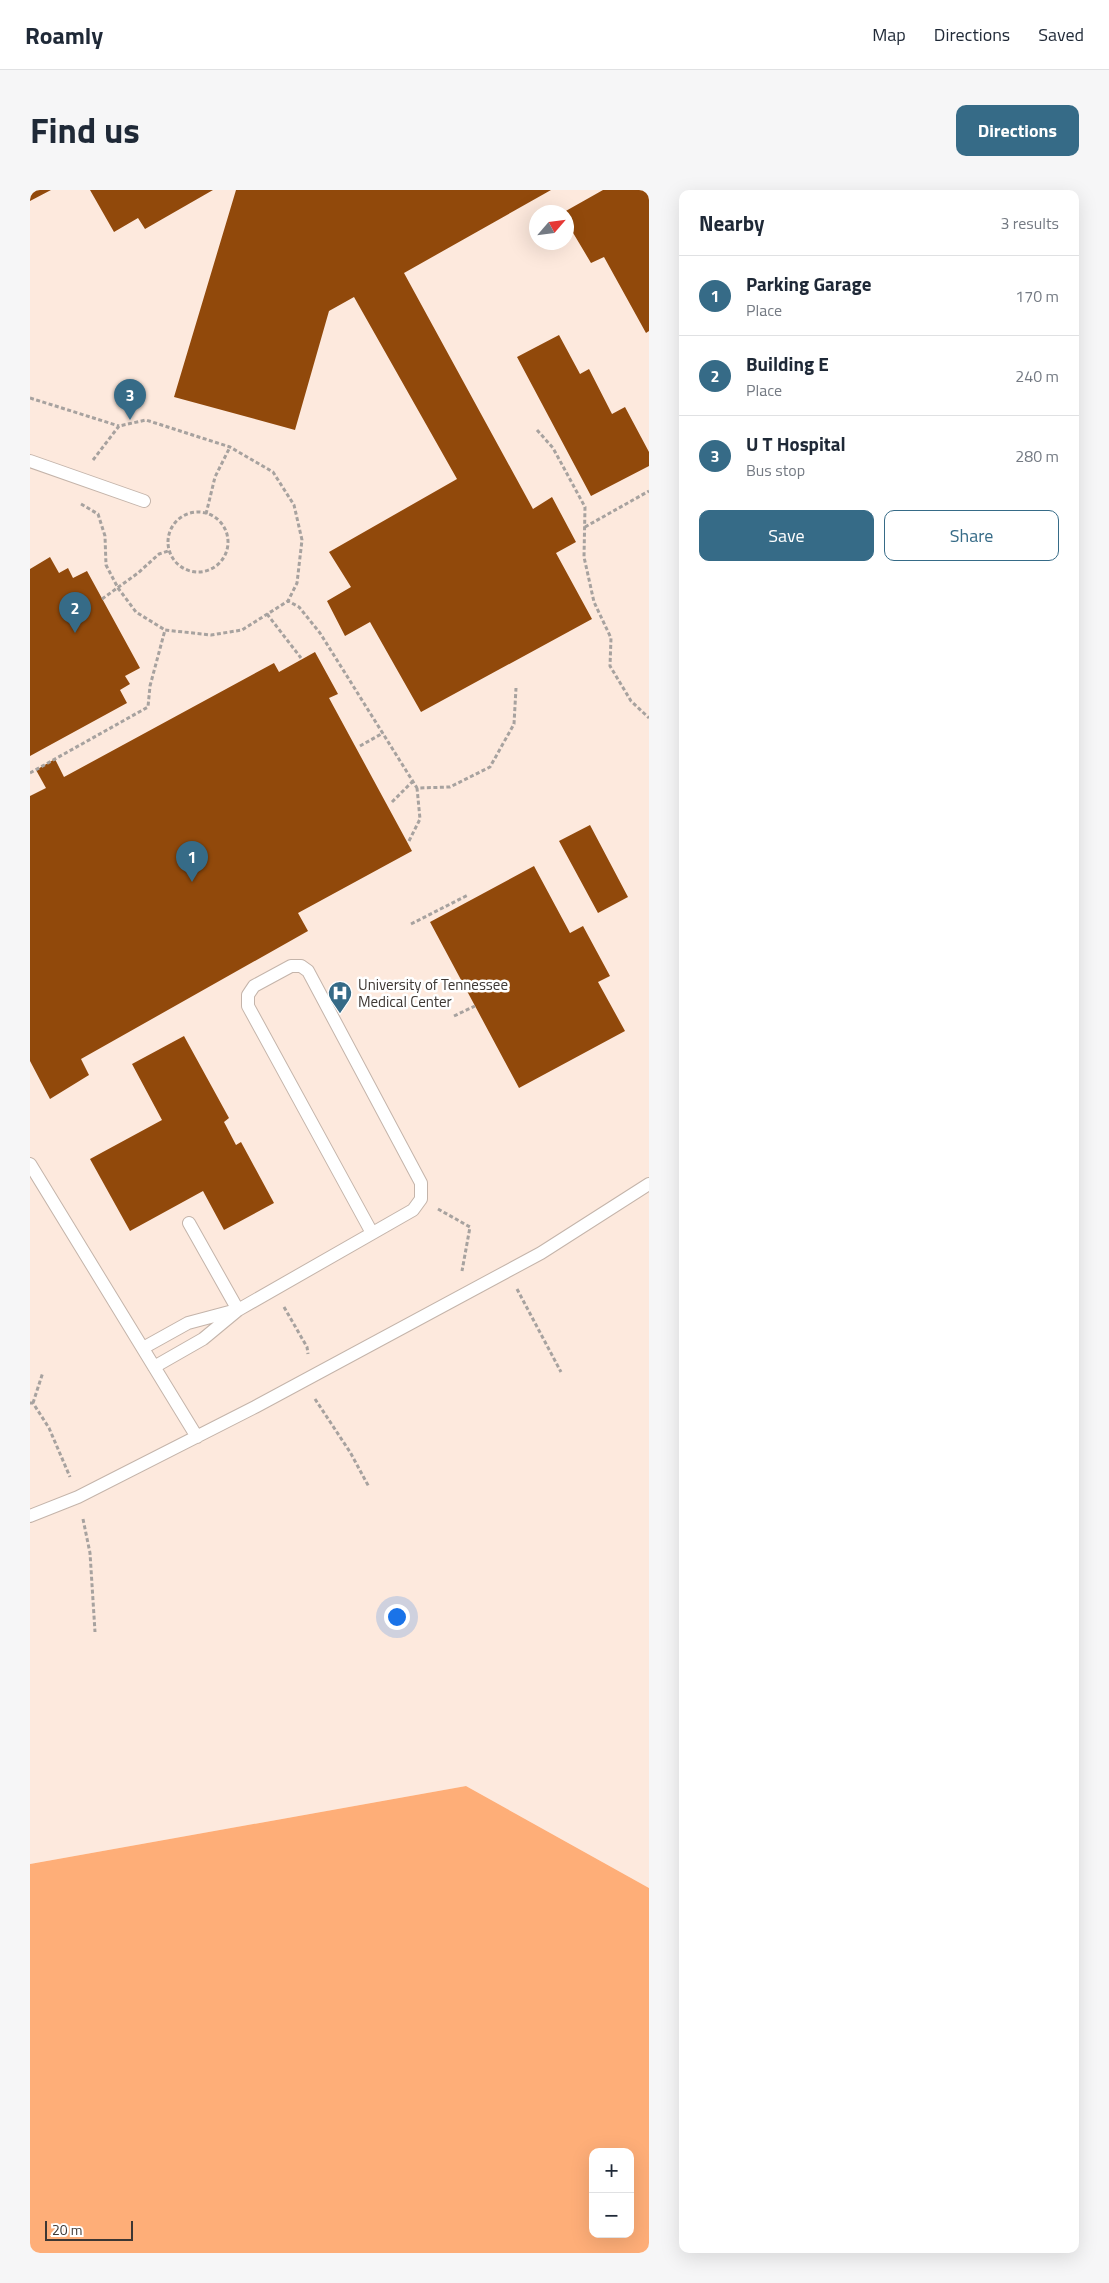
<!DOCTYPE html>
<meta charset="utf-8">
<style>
body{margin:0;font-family:"Titillium Web",sans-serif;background:#f6f6f7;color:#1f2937}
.controls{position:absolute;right:15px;bottom:15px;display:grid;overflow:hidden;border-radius:10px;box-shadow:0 5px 20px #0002}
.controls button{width:45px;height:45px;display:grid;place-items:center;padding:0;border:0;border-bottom:1px solid #e0e1e3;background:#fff;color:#1f2937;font:25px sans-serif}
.compass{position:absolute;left:499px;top:15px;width:45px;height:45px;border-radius:50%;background:#fff;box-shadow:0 5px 20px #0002;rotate:62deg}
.scale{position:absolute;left:15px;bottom:12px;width:88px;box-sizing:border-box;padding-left:5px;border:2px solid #3d3733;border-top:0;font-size:14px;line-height:18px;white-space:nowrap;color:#3d3733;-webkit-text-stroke:4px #fff;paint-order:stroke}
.you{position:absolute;left:366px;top:1426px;width:18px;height:18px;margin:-12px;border:4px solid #fff;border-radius:50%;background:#1a73e8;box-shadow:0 0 0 8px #1a73e833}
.badge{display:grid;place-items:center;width:32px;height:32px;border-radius:50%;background:#366b87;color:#fff;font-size:16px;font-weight:700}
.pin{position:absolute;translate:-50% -41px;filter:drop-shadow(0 1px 2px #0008)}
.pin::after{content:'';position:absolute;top:26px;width:18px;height:15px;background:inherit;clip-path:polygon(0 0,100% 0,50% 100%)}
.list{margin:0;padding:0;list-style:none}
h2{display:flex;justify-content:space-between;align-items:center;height:65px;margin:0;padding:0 20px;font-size:21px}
h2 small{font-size:16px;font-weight:400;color:#747a83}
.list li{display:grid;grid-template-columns:32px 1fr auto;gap:15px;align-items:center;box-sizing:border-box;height:80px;padding:0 20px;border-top:1px solid #e0e1e3}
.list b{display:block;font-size:19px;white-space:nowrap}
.list p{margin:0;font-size:16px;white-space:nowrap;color:#747a83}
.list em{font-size:16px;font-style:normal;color:#747a83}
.actions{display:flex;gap:10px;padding:15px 20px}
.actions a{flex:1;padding:11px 0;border:1px solid #366b87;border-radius:10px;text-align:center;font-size:18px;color:#366b87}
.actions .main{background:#366b87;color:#fff}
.map{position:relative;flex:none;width:619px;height:2063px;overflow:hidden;border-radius:10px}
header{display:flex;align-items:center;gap:30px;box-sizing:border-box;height:70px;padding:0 25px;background:#fff;border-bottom:1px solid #e0e1e3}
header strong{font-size:24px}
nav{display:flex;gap:28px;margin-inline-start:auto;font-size:18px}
.intro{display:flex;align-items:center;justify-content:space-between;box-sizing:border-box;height:120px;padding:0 30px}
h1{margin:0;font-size:35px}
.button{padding:12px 22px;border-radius:10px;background:#366b87;color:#fff;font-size:18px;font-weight:700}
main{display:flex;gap:30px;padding:0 30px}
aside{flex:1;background:#fff;border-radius:10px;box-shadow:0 5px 20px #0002}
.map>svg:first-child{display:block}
.built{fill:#fde9dd;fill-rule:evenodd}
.forest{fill:#feae78;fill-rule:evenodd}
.building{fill:#91490b}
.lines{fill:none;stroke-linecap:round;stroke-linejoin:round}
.lane-casing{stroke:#c4b4aa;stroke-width:14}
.path{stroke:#a7a29f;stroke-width:3;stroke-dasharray:4 2.5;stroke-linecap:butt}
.lane{stroke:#fff;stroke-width:12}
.labels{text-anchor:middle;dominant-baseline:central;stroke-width:5;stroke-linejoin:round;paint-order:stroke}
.poi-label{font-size:15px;fill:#3d3733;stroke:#fff;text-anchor:start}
</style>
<header>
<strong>Roamly</strong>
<nav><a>Map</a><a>Directions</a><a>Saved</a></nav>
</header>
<div class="intro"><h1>Find us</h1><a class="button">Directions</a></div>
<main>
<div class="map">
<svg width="619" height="2063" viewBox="0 0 619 2063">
<rect width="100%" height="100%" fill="#fdf9f7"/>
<!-- built -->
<path class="built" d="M 0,0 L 619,0 L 619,1698 L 436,1596 L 0,1674 ZM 507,22 L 536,22 L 536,52 L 507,52 Z"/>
<!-- forest -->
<path class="forest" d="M 436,1596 L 619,1698 L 619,2063 L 0,2063 L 0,1674 ZM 563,1962 L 600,1962 L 600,2044 L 563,2044 Z"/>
<!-- building -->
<path class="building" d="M 0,0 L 21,0 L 0,11 Z
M 60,0 L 183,0 L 115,39 L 108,28 L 84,42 Z
M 206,0 L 521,0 L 374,83 L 503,319 L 522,307 L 546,352 L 526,363 L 562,429 L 391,522 L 340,432 L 315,446 L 297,411 L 321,397 L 299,362 L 427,289 L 324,107 L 299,121 L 265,240 L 144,207 Z
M 573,0 L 619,0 L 619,141 L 616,143 L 574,67 L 561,73 L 536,31 L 536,22 L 534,22 Z
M 529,145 L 550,184 L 559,179 L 582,224 L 595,217 L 619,262 L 619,276 L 561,306 L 487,167 Z
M 20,367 L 29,383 L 38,378 L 43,388 L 57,381 L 110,478 L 95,486 L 100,494 L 90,500 L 97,513 L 0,566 L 0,379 Z
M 285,462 L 308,504 L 299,508 L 382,661 L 268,723 L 278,741 L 51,869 L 59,885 L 20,909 L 0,871 L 0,606 L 16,598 L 6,580 L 25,569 L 34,587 L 244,473 L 249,482 Z
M 560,635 L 598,707 L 568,723 L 529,651 Z
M 504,676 L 540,743 L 553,736 L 580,786 L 568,792 L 595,841 L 489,898 L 400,732 Z
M 154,846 L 199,928 L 194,932 L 206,955 L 211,952 L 244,1013 L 194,1040 L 173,1001 L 100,1041 L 60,969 L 132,930 L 102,874 Z"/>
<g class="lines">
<!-- lane casing -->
<g class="lane-casing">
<path id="lane" d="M 0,271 L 114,311
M 0,974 L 167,1247
M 159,1033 L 208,1120
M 113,1158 L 158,1133 L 203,1121
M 124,1177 L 173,1149 L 208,1120 L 383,1020 L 391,1009 L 391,993 L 278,781 L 271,776 L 261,776 L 224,796 L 218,805 L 218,816 L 342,1043
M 0,1326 L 48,1307 L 225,1217 L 511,1063 L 619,994"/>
</g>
<!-- path -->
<path class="path" d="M 0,208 L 89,236
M 507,240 L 523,258 L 555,317 L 554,367 L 564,412 L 581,448 L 580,476 L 601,511 L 619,528
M 63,270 L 89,236 L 116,230 L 200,257 L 243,282 L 264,315 L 272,350 L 267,393 L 258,411
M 51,314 L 68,324 L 75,346 L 76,375 L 88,398 L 106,422 L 135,440
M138 352a30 30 0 1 1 60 0a30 30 0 1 1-60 0Z
M 176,324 L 185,287 L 200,257
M 555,337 L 619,301
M 72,409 L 108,383 L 129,364 L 138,361
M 237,424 L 271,468
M 330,556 L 353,543
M 0,583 L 118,517 L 120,496 L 135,440 L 181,445 L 212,440 L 258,411 L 269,417 L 290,443 L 387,598 L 420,597 L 460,577 L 484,534 L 486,498
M 362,612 L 383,591
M 379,651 L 390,629 L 387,598
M 381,734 L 438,705
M 424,826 L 445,816
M 408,1019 L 440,1037 L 432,1081
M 487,1099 L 531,1182
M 254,1117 L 277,1157 L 278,1164
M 285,1209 L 320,1262 L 339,1297
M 0,1213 L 3,1213 L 19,1238 L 40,1287
M 3,1213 L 13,1182
M 53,1329 L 60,1363 L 65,1442"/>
<!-- lane -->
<use href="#lane" class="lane"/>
</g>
<!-- icons -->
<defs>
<g id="hospital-pin" transform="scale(1.25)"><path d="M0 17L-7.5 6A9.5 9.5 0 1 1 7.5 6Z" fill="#366b87" stroke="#fff"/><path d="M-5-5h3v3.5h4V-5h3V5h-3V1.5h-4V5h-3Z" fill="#fff"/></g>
</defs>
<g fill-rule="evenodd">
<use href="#hospital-pin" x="310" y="803"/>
</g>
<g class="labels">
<!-- poi labels -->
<g class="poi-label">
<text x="328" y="794">University of Tennessee<tspan x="328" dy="17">Medical Center</tspan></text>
</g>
</g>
</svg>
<div class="controls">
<button>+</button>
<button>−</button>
</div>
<svg class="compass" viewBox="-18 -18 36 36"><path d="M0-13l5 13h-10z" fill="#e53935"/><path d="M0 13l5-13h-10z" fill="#747a83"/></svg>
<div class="scale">20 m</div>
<div class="you"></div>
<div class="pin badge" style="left:162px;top:692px">1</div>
<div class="pin badge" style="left:45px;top:443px">2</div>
<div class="pin badge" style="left:100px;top:230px">3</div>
</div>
<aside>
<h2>Nearby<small>3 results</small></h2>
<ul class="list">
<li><span class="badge">1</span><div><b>Parking Garage</b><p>Place</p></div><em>170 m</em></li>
<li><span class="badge">2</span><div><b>Building E</b><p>Place</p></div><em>240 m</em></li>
<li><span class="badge">3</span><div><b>U T Hospital</b><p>Bus stop</p></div><em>280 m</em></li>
</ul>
<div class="actions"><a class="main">Save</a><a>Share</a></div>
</aside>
</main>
